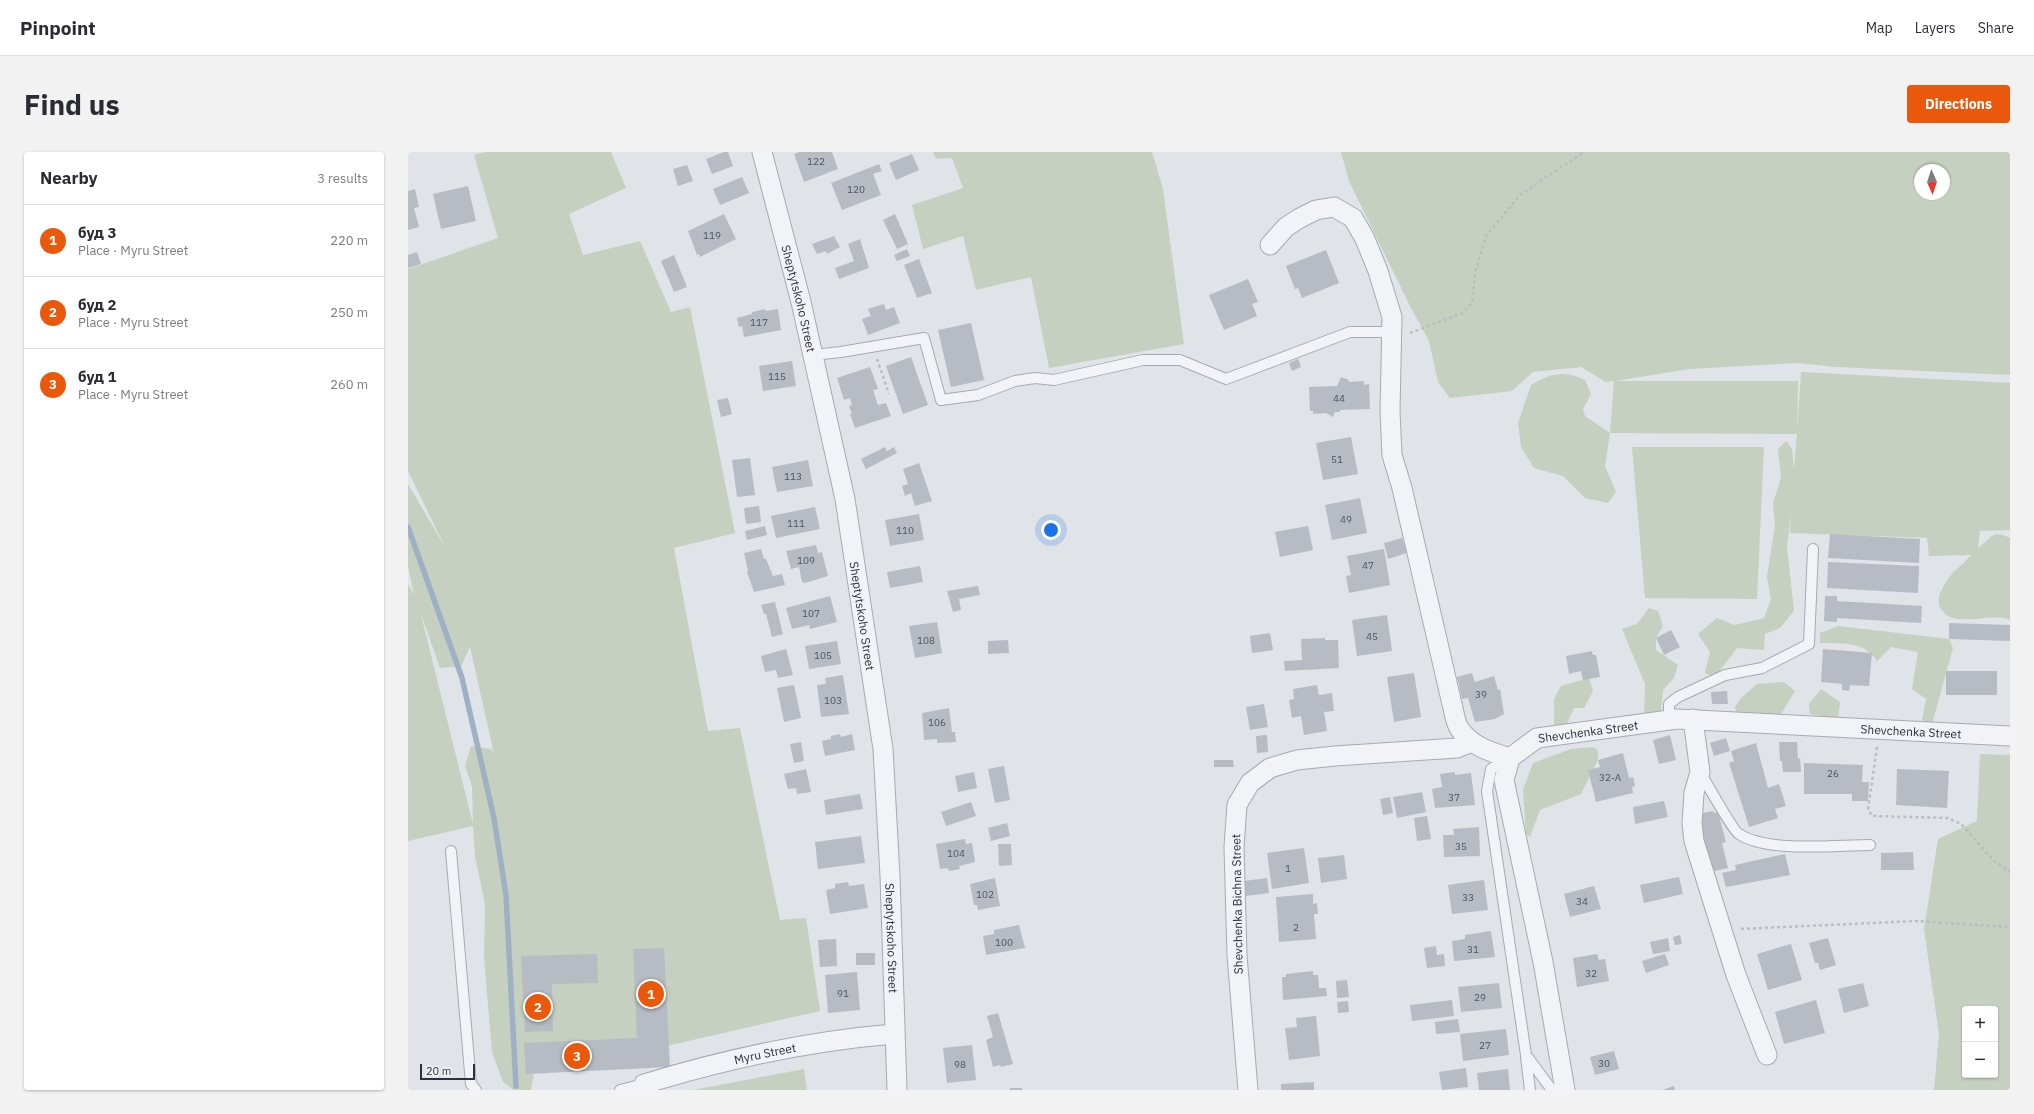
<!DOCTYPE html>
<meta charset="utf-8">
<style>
body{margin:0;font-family:"IBM Plex Sans",sans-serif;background:#f2f2f3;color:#2b2b33}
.controls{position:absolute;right:12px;bottom:12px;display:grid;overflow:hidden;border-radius:4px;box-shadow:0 1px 3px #0004}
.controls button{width:36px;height:36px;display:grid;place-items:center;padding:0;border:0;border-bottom:1px solid #e1e1e2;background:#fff;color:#2b2b33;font:20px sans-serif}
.compass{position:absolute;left:1506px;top:12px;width:36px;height:36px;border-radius:50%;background:#fff;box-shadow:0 1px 3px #0004;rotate:177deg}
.scale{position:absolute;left:12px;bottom:10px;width:55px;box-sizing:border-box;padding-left:4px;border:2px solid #2a313d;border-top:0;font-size:11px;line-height:14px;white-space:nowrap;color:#2a313d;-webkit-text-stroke:3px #eff1f5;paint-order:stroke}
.you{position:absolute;left:643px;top:378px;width:14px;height:14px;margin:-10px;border:3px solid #fff;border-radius:50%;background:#1a73e8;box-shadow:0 0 0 6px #1a73e833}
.badge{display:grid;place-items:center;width:26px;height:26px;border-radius:50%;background:#ea580c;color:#fff;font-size:13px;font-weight:700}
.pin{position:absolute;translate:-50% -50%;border:2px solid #fff;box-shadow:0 1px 4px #0006}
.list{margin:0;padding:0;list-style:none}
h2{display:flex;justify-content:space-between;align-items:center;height:52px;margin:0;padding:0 16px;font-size:17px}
h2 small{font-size:13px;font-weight:400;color:#7c7c81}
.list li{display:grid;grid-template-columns:26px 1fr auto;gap:12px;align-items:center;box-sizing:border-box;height:72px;padding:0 16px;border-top:1px solid #e1e1e2}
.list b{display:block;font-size:15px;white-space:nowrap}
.list p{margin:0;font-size:13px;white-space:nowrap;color:#7c7c81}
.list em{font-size:13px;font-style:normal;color:#7c7c81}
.map{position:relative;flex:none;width:1602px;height:938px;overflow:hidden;border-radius:4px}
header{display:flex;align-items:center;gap:24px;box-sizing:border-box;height:56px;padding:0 20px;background:#fff;border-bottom:1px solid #e1e1e2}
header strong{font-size:19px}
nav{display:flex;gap:22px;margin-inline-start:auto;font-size:14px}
.intro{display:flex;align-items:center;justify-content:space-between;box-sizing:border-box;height:96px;padding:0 24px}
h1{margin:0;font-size:28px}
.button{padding:10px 18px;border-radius:4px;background:#ea580c;color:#fff;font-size:14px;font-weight:700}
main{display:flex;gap:24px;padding:0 24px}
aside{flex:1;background:#fff;border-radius:4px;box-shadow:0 1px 3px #0004}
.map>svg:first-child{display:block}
.green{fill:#c5d0c1;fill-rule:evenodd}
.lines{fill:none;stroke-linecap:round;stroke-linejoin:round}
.stream{stroke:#9eb0c4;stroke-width:5.5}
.building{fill:#b7bcc4}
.lane-casing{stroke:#a6aab1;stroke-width:12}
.street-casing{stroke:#a6aab1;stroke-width:21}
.path{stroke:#babdc2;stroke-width:2.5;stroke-dasharray:3 3;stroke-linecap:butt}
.lane{stroke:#f2f3f6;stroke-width:10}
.street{stroke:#f2f3f6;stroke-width:19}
.labels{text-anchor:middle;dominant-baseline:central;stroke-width:3;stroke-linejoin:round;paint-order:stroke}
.number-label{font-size:10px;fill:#4d545f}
.street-label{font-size:12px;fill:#2a313d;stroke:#eff1f5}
</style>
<header>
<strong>Pinpoint</strong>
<nav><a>Map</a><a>Layers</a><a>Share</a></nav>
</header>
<div class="intro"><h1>Find us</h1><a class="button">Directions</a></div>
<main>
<aside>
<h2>Nearby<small>3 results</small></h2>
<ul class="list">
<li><span class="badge">1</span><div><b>буд 3</b><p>Place · Myru Street</p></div><em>220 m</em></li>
<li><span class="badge">2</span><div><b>буд 2</b><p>Place · Myru Street</p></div><em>250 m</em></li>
<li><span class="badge">3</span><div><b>буд 1</b><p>Place · Myru Street</p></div><em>260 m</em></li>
</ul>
</aside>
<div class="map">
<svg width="1602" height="938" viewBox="0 0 1602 938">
<rect width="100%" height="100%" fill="#e0e3e7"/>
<!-- green -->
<path class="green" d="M 77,0 L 203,0 L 218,36 L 161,62 L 175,103 L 232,89 L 263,160 L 282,155 L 327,381 L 266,396 L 300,579 L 332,576 L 372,768 L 398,766 L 412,859 L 135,922 L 131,893 L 123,938 L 106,938 L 95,930 L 84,900 L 76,806 L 77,752 L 67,704 L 65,674 L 0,689 L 0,432 L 6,443 L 0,414 L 0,332 L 37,395 L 0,319 L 0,117 L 90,86 L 66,3 ZM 12,459 L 32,516 L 53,514 L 62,495 L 86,602 L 83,597 L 63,594 L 57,614 L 64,634 L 65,672 Z
M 525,0 L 744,0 L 755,37 L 776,192 L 641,216 L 623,125 L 568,138 L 555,84 L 515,97 L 504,53 L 555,36 L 544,6 L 528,7 Z
M 933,0 L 1602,0 L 1602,223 L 1428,215 L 1390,211 L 1282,217 L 1207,229 L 1390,229 L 1389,280 L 1393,220 L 1602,231 L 1602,378 L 1572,379 L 1570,396 C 1584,386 1583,377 1602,386 L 1602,468 C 1584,459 1545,478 1533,457 C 1527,447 1534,436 1540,427 C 1546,418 1557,411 1563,403 L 1521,404 L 1519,386 L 1382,381 L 1383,361 L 1379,395 L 1386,459 L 1372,476 L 1357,482 L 1356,498 L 1329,496 L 1307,525 L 1297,521 L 1302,500 L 1290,482 L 1309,466 L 1327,473 L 1356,466 L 1363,447 L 1359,425 L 1367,373 L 1365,351 L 1373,326 L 1370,297 L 1378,289 L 1384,297 L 1386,317 L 1389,282 L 1202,281 L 1197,314 L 1208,340 L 1200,351 L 1177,346 L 1155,324 L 1126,316 L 1113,295 L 1110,271 L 1123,233 C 1144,221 1155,218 1177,228 L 1183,242 L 1175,257 L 1177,264 L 1202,281 L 1206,229 L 1198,230 L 1173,215 L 1125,220 L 1104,239 L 1042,246 L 1030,230 L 1021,189 L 1002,154 L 941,29 ZM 1512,18 L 1536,18 L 1536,42 L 1512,42 Z
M 1224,295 L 1356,295 L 1349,447 L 1237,446 Z
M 1241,456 L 1250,459 L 1255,474 L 1248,486 L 1248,498 L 1270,513 L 1266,526 L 1255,538 L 1253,559 L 1236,564 L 1237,532 L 1214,477 L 1229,472 Z
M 1430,474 L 1541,487 L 1545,496 L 1524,572 L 1514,568 L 1518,547 L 1504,537 L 1510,500 L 1483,495 L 1469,509 C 1455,488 1435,492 1412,491 L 1412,481 Z
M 1181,526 L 1185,539 L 1176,556 L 1166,556 L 1158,574 L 1146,577 L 1146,547 L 1153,534 Z
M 1376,530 L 1387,539 L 1372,564 L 1328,560 L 1327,555 L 1333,546 L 1349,532 Z
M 1413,537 L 1432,550 L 1430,568 L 1402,562 L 1401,552 Z
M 1185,595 L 1190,598 L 1190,608 L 1173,642 L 1132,658 L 1122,685 L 1118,682 L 1115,637 L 1125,611 L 1163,597 Z
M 1572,602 L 1602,603 L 1602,938 L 1526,938 L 1531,882 L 1516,777 L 1530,687 L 1569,669 ZM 1557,857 L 1587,857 L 1587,923 L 1557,923 Z
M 396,917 L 399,938 L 285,938 Z"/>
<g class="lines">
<!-- stream -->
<path class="stream" d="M 0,375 L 54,526 L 86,666 L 98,743 L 108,934"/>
</g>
<!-- building -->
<path class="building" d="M 316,0 L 320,0 L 325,14 L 304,22 L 298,7 Z
M 391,0 L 424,0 L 430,17 L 396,30 L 386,2 Z
M 504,2 L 511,18 L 488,28 L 481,11 Z
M 471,12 L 474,19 L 465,22 L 473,43 L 434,58 L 423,31 Z
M 279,13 L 285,29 L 270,34 L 265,17 Z
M 334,25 L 341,41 L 312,53 L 305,37 Z
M 60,34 L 68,69 L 33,77 L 25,42 Z
M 7,37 L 11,55 L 6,56 L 11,75 L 0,78 L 0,39 Z
M 316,62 L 328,87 L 292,105 L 291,102 L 289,103 L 280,79 Z
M 487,62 L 500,92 L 489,97 L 475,68 Z
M 426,84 L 432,95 L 419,102 L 418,99 L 409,102 L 404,92 Z
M 452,87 L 461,116 L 431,127 L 427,116 L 446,109 L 440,92 Z
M 499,97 L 502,104 L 489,109 L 486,103 Z
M 918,98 L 931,131 L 894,146 L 890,136 L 887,137 L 878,114 Z
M 9,100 L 13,112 L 0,116 L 0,103 Z
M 266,103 L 279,135 L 266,140 L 253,109 Z
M 511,107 L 524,141 L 509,146 L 496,113 Z
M 840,127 L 850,150 L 844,152 L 849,164 L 816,178 L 801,143 Z
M 476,152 L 478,158 L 486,155 L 492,171 L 460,183 L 454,167 L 463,164 L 460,157 Z
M 357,157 L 357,159 L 370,157 L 373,178 L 336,185 L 334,174 L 331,175 L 329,166 L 344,162 L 344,160 Z
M 563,171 L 576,228 L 543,235 L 530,178 Z
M 503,205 L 520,253 L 495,262 L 478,214 Z
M 890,207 L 893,215 L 884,219 L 881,211 Z
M 384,209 L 388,234 L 355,239 L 351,214 Z
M 462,215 L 470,237 L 465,238 L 470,253 L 478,251 L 483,264 L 447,276 L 442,262 L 444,262 L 441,254 L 444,253 L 442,246 L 436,248 L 429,226 Z
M 933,225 L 941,228 L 940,230 L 956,229 L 956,233 L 961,232 L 962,257 L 932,258 L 932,260 L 927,260 L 925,265 L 918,261 L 905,262 L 905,259 L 902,259 L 901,235 L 929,234 Z
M 320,246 L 324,262 L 313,265 L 309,248 Z
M 943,285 L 950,322 L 915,328 L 908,291 Z
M 477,295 L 479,299 L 486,295 L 489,301 L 458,317 L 453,307 Z
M 342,306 L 347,343 L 329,345 L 324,308 Z
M 400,308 L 405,334 L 369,340 L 364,315 Z
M 511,311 L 524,349 L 507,354 L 503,341 L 497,344 L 494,334 L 500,332 L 495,317 Z
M 952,346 L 959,381 L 924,388 L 917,353 Z
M 351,354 L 353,370 L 338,372 L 336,356 Z
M 407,355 L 412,377 L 368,386 L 363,364 Z
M 511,362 L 516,388 L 482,394 L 477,368 Z
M 357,374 L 359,383 L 339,388 L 337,379 Z
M 900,374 L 905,398 L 872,405 L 867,380 Z
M 1422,382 L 1512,387 L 1511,411 L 1420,406 Z
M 994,386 L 999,401 L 980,407 L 976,391 Z
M 408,393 L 410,401 L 414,400 L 420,424 L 397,431 L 394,430 L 391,415 L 383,417 L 378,399 Z
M 353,397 L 356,407 L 358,407 L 365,424 L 374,422 L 377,433 L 346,440 L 339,420 L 340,419 L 336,401 Z
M 976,397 L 982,433 L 941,441 L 938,424 L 943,423 L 939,404 Z
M 1420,410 L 1511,414 L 1510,441 L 1419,436 Z
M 512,414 L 515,430 L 482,436 L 479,420 Z
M 570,434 L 572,443 L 551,447 L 553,458 L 545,460 L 539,439 Z
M 422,444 L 429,470 L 402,477 L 401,473 L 384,477 L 378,456 Z
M 1417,444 L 1429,444 L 1429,449 L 1514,454 L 1513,471 L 1429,466 L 1429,470 L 1416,469 Z
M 367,450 L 375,482 L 364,485 L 358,462 L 356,462 L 353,453 Z
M 979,463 L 984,499 L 949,504 L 944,468 Z
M 529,470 L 534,501 L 507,506 L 501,474 Z
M 1541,471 L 1602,473 L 1602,489 L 1541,487 Z
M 1263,478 L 1272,495 L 1256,503 L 1248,486 Z
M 862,481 L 865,498 L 844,501 L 842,484 Z
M 917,486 L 917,488 L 930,488 L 931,516 L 877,519 L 876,509 L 894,508 L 893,487 Z
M 600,488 L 601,501 L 580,502 L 580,489 Z
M 429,489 L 433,512 L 401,517 L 397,494 Z
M 378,497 L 385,523 L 370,526 L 368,518 L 357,520 L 353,504 Z
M 1415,497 L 1464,501 L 1461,534 L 1442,533 L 1441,539 L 1434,538 L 1434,532 L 1413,530 Z
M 1184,499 L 1185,503 L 1188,503 L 1192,525 L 1175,528 L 1173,519 L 1161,522 L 1158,504 Z
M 1538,519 L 1589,519 L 1589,543 L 1538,543 Z
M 1006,521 L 1013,565 L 986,570 L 979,525 Z
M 1064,521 L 1067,530 L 1086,524 L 1090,538 L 1092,537 L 1096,562 L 1087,567 L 1067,570 L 1060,546 L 1054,547 L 1049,525 Z
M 435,523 L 441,562 L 413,565 L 409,533 L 418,532 L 417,526 Z
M 386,533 L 393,566 L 376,570 L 369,536 Z
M 909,533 L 911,543 L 924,541 L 926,559 L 916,560 L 919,579 L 896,583 L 893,564 L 884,566 L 881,548 L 886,547 L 885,537 Z
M 1319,539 L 1320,552 L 1304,552 L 1303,540 Z
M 856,552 L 860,575 L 842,578 L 838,555 Z
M 541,556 L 544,580 L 547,580 L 548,590 L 529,591 L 529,587 L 516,588 L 514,561 Z
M 432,582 L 433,585 L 444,582 L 447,598 L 417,604 L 414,589 L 423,587 L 423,584 Z
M 859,583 L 860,600 L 849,601 L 848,584 Z
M 1262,583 L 1268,608 L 1251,612 L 1245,588 Z
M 1318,586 L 1322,599 L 1306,604 L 1302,591 Z
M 393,590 L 396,609 L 386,611 L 382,592 Z
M 1371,590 L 1389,590 L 1390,607 L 1392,606 L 1393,620 L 1375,620 L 1374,609 L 1372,609 Z
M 1348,591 L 1360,636 L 1371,632 L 1378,654 L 1367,657 L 1370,666 L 1341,675 L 1321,611 L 1326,609 L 1323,599 Z
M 1215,601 L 1221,626 L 1225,625 L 1227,634 L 1224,635 L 1225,641 L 1188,650 L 1180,618 L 1192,615 L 1190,608 Z
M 806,608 L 825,608 L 826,615 L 806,615 Z
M 1396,611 L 1455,613 L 1454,630 L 1461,630 L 1460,649 L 1444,649 L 1444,642 L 1396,642 Z
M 596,614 L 602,648 L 587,651 L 580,617 Z
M 398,617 L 403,640 L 389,642 L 388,636 L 380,637 L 376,622 Z
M 1489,617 L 1541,619 L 1539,656 L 1488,653 Z
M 566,620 L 569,636 L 550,640 L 547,624 Z
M 1047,620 L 1047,623 L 1063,621 L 1067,653 L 1027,656 L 1024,637 L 1034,635 L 1032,622 Z
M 1014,640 L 1018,660 L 989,666 L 985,645 Z
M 452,642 L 455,657 L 418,663 L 416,648 Z
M 982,645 L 985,661 L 975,663 L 972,647 Z
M 1256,649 L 1260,665 L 1227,672 L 1225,655 Z
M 563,650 L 568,664 L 538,674 L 533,660 Z
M 1305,659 L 1306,661 L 1310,660 L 1318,690 L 1314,691 L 1320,716 L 1302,720 L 1287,663 Z
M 1019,664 L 1023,687 L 1009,689 L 1006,666 Z
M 599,671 L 602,684 L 583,689 L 580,676 Z
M 1071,675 L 1072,704 L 1036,705 L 1035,683 L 1046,683 L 1045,677 Z
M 453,684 L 457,711 L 410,717 L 407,690 Z
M 557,687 L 558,692 L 564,691 L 567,710 L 551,714 L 552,717 L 541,719 L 540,716 L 532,717 L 528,692 Z
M 590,692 L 603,692 L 604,713 L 591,714 Z
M 896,696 L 901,731 L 864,737 L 859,701 Z
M 1505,700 L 1506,718 L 1473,718 L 1473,701 Z
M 1377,702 L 1382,723 L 1318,735 L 1314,721 L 1328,718 L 1327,713 Z
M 936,703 L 939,727 L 913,731 L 910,706 Z
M 1271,725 L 1275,742 L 1236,751 L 1232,733 Z
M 587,726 L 592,754 L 570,758 L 569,753 L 566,753 L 562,732 Z
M 859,726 L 861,741 L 838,744 L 836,729 Z
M 1076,728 L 1080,758 L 1044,762 L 1040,733 Z
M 440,730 L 441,734 L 456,732 L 460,756 L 422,762 L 418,738 L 427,736 L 427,732 Z
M 1186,734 L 1193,757 L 1162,765 L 1156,742 Z
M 905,742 L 905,752 L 909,751 L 910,762 L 906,762 L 908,787 L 871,790 L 868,745 Z
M 611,773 L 617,796 L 578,803 L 575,784 L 586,782 L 586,778 Z
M 1083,779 L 1087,805 L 1046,809 L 1044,789 L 1057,787 L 1057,783 Z
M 1272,783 L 1274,792 L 1267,793 L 1265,785 Z
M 1260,786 L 1262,799 L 1245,802 L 1242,790 Z
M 1420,786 L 1428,813 L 1412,818 L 1410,811 L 1407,811 L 1401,791 Z
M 428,787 L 429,814 L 412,815 L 410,788 Z
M 1383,792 L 1394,828 L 1360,838 L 1349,802 Z
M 1028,794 L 1029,803 L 1036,802 L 1037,814 L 1019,816 L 1016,796 Z
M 256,796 L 262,915 L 118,922 L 116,891 L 229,886 L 225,797 Z
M 448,801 L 467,801 L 467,813 L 448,813 Z
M 189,802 L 190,831 L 144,832 L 145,879 L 117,880 L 113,804 Z
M 1189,802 L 1191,808 L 1197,807 L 1201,829 L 1169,835 L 1165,806 Z
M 1257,802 L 1261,813 L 1238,821 L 1234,809 Z
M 905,819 L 905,823 L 910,823 L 911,836 L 918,836 L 919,844 L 875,848 L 874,825 L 878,825 L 878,822 Z
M 449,820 L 452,858 L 420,861 L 417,823 Z
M 939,828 L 941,845 L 929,846 L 928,829 Z
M 1091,831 L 1094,856 L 1053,860 L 1050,835 Z
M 1455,831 L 1461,854 L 1436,861 L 1430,837 Z
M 1044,848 L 1046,864 L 1004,869 L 1002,853 Z
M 1408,848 L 1417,881 L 1376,892 L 1367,860 Z
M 940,849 L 941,860 L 930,861 L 929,850 Z
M 590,861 L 605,912 L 593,915 L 592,913 L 585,915 L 578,888 L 585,885 L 579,864 Z
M 908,864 L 912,904 L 881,908 L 877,876 L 889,875 L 888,866 Z
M 1050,867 L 1052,880 L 1028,882 L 1027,870 Z
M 1098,877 L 1101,903 L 1055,909 L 1052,882 Z
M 564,893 L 568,928 L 539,931 L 535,896 Z
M 1206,899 L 1211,917 L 1187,923 L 1182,905 Z
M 1058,916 L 1060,935 L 1034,938 L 1031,920 Z
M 1100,917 L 1102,938 L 1071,938 L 1069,921 Z
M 906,930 L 906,938 L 873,938 L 873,932 Z
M 1266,934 L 1267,938 L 1254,938 Z
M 602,936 L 614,936 L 614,938 L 602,938 Z"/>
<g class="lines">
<!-- lane casing -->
<g class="lane-casing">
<path id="lane" d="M 405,203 L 433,200 L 516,186 L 533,248 L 570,243 L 607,229 L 627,226 L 646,228 L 735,208 L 772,208 L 818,227 L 942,180 L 984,180
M 1261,567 L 1261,552 L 1270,545 L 1317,523 L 1354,516 L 1401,492 L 1405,397
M 1101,606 L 1083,617 L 1079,639 L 1118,903 L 1144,938
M 1292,620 C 1298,630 1325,679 1331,682 C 1360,701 1427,693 1462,693
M 43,699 L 63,932 L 68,938
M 1118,905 L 1122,938
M 212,938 L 236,932"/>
</g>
<!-- street casing -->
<g class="street-casing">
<g id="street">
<path id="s1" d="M 354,0 L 393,150 L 437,347 L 475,597 L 482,724 L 489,938"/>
<path d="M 862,93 L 878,75 L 892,66 L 908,58 L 926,55 L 945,66 L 957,87 L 970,119 L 984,165 L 982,259 L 984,303 L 994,336 L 1044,552 C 1046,559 1047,570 1051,576 C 1062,594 1083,600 1102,606"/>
<path d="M 1285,567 L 1292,620 L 1286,641 L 1284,671 L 1286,689 L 1328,823 L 1359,903"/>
<path id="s2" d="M 235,938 L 236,932 C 318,907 400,889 486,882"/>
<path d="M 840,938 L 829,803 L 826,695 L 829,653 L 842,631 L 862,616 L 889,608 L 927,604 L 1049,596 L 1064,590"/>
<path id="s3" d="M 1157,938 L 1135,810 L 1096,628 L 1102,606 L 1129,586 L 1269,567 L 1602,584"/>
</g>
</g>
<!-- path -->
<path class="path" d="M 1002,181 L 1055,161 L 1064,151 L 1067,121 L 1078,84 L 1113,42 L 1176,0
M 469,207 L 481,242
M 1469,595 L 1460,657 L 1464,664 L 1540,666 L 1553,672 L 1585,708 L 1602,720
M 1333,777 L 1507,769 L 1602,775"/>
<!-- lane -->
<use href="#lane" class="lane"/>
<!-- street -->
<use href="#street" class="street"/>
</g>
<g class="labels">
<!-- number labels -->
<g class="number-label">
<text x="408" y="9">122</text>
<text x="448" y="37">120</text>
<text x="304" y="83">119</text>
<text x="351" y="170">117</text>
<text x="369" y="224">115</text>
<text x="931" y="246">44</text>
<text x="929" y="307">51</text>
<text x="385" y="324">113</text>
<text x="938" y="367">49</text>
<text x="388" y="371">111</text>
<text x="497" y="378">110</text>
<text x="398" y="408">109</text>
<text x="960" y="413">47</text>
<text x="403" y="461">107</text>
<text x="964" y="484">45</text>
<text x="518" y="488">108</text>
<text x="415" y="503">105</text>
<text x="1073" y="542">39</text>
<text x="425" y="548">103</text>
<text x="529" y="570">106</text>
<text x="1425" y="621">26</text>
<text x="1202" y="625">32-А</text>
<text x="1046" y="645">37</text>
<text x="1053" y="694">35</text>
<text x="548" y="701">104</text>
<text x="880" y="716">1</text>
<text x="577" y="742">102</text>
<text x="1060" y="745">33</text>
<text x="1174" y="749">34</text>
<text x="888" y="775">2</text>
<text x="596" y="790">100</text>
<text x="1065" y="797">31</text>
<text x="1183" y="821">32</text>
<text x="435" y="841">91</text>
<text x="1072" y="845">29</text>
<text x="1077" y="893">27</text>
<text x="1196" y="911">30</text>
<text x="552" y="912">98</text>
</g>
<!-- street labels -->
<g class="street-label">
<text stroke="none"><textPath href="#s1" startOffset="151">Sheptytskoho Street</textPath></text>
<text stroke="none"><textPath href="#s1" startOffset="475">Sheptytskoho Street</textPath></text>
<text stroke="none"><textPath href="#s3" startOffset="424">Shevchenka Street</textPath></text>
<text stroke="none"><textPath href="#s3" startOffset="748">Shevchenka Street</textPath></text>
<text transform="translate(829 752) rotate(-91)">Shevchenka Bichna Street</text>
<text stroke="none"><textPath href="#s1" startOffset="799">Sheptytskoho Street</textPath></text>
<text stroke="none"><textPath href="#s2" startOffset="131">Myru Street</textPath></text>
</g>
</g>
</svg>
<div class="controls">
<button>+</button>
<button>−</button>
</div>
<svg class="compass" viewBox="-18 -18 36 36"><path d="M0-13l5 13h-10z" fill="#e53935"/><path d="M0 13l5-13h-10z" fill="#7c7c81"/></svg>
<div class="scale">20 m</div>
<div class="you"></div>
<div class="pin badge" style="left:243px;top:842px">1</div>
<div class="pin badge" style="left:130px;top:855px">2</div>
<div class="pin badge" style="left:169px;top:904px">3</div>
</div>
</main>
